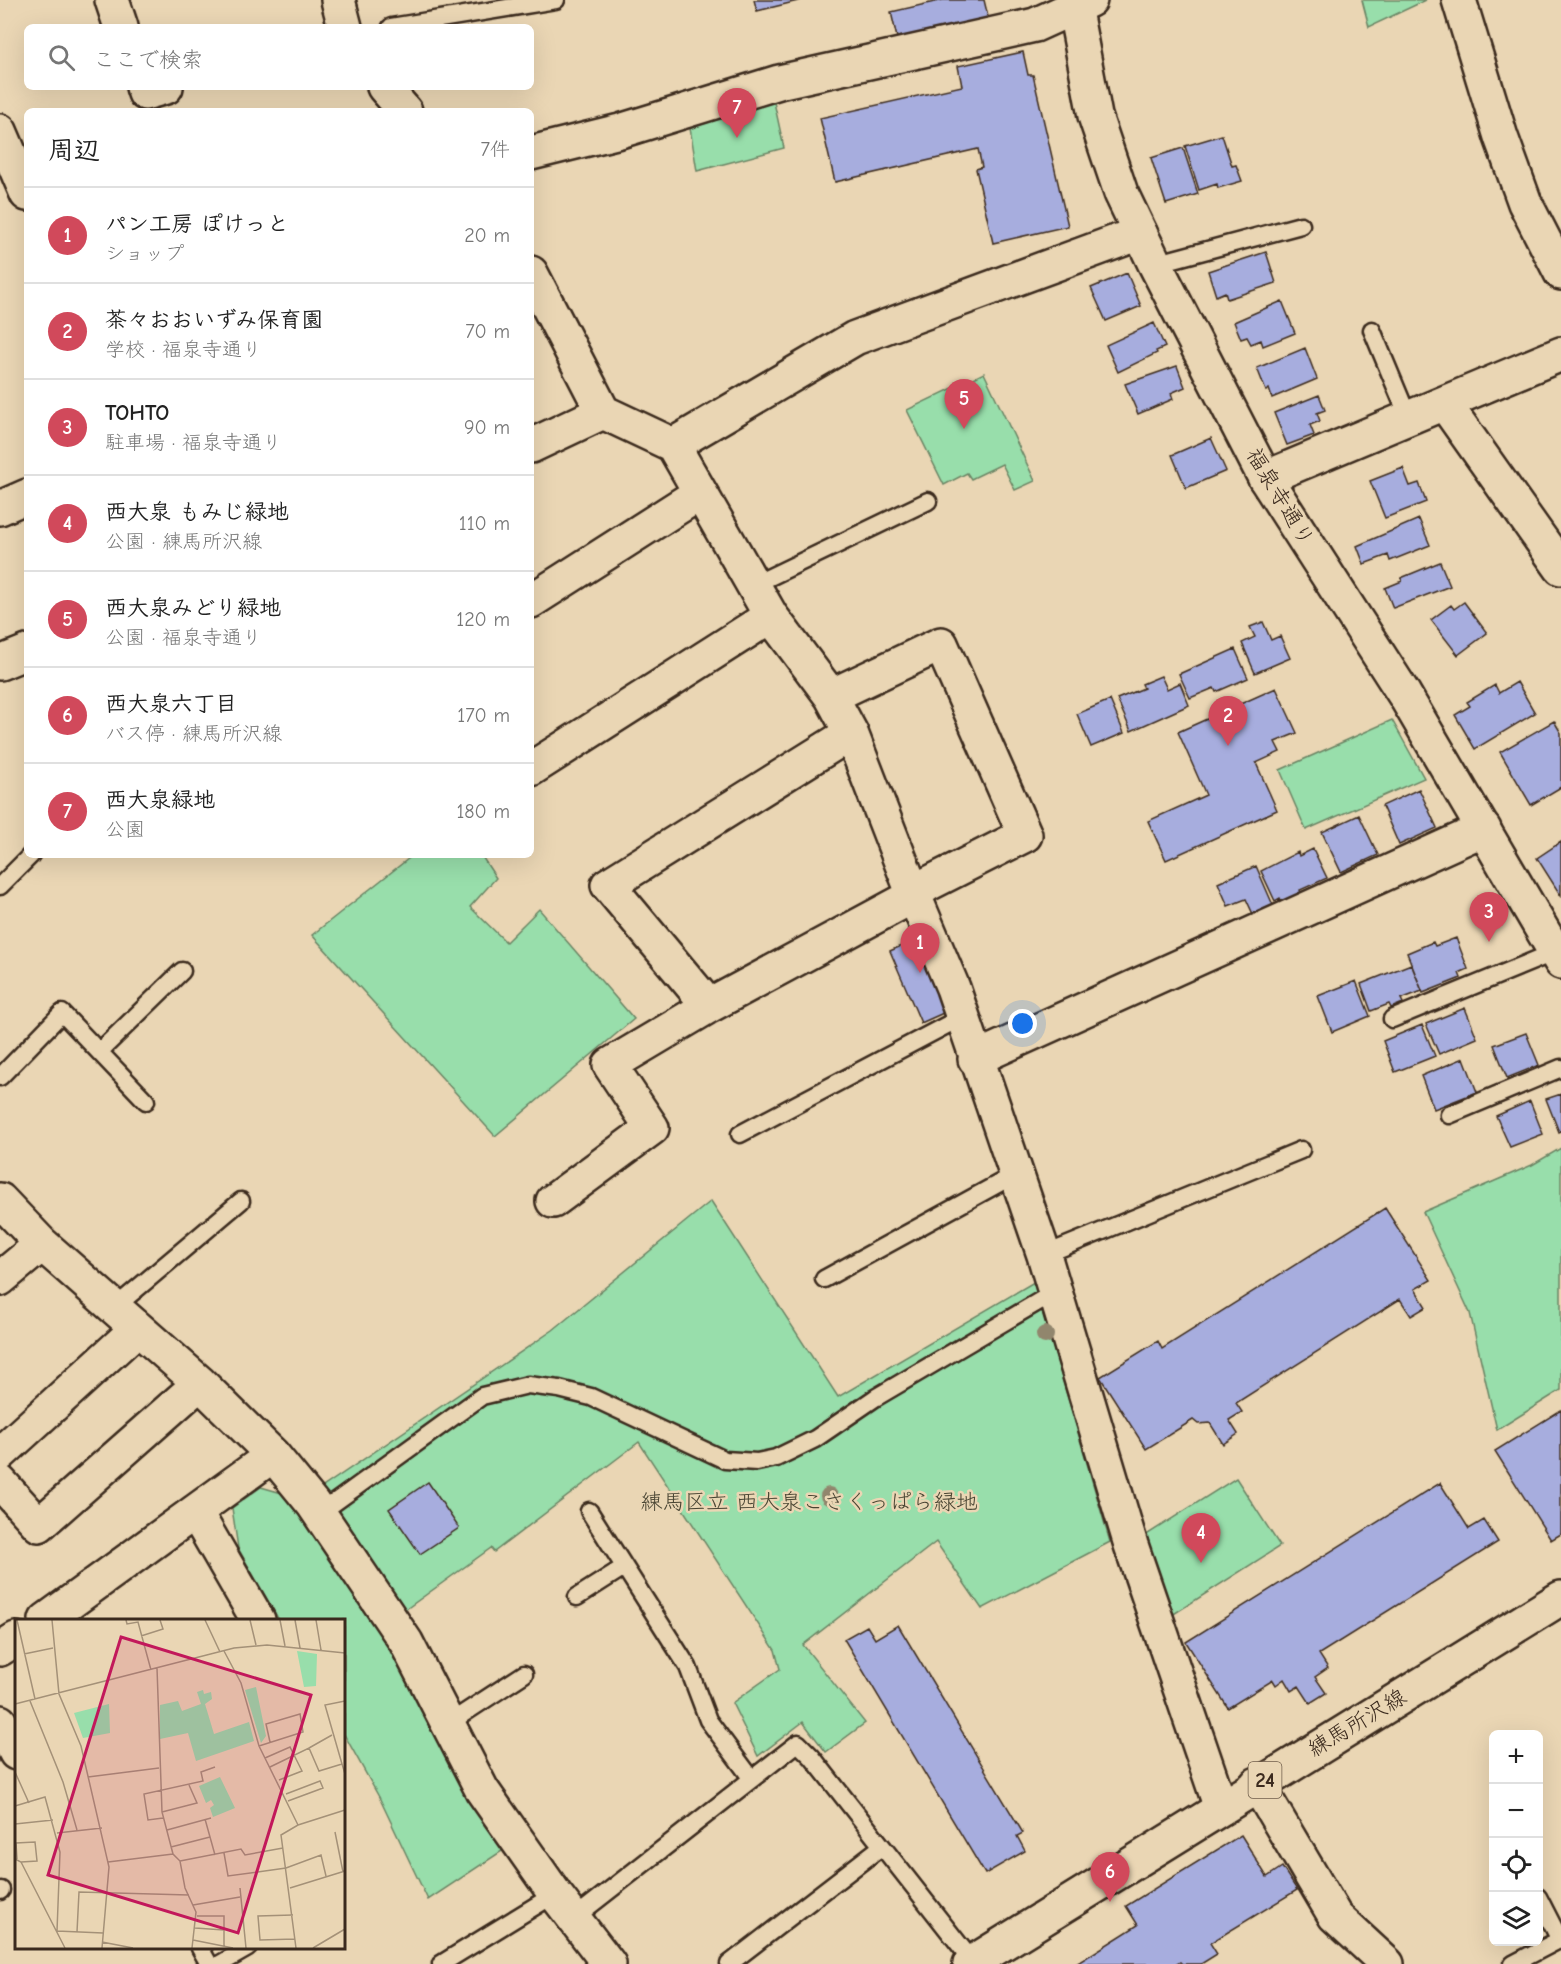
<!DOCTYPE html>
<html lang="ja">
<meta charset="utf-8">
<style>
body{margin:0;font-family:"Comic Neue","Klee One",sans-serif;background:#f2f2f2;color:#222}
.controls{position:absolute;right:18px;bottom:18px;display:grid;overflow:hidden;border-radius:9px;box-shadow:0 6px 24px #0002}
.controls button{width:54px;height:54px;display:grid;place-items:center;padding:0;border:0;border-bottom:2px solid #e0e0e0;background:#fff;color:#222;font:30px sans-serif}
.you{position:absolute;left:1023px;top:1024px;width:21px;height:21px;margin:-15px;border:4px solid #fff;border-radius:50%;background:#1a73e8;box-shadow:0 0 0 9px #1a73e833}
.badge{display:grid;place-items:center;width:39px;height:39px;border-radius:50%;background:#d1495b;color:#fff;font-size:20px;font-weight:700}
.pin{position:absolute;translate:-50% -50px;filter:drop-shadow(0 2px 3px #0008)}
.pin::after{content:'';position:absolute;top:32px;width:21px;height:18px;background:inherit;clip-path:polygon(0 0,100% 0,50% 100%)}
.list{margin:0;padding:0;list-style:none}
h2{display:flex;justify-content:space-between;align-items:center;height:78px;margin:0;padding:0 24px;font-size:26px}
h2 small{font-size:20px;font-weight:400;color:#767676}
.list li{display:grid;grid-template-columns:39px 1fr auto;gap:18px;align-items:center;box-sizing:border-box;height:96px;padding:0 24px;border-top:2px solid #e0e0e0}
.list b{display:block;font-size:22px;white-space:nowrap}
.list p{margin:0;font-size:20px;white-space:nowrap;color:#767676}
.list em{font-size:20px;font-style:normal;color:#767676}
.icon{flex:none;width:33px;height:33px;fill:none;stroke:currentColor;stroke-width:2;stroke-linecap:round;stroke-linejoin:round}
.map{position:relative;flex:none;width:1561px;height:1964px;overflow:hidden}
.search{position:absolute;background:#fff;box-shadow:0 6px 24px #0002;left:24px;top:24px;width:510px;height:66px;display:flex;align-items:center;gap:15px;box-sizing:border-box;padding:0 21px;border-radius:9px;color:#767676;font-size:22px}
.panel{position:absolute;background:#fff;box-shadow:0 6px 24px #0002;left:24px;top:108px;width:510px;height:750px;border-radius:9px}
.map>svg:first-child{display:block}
.green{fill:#98deab;stroke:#6a8464;stroke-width:1.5}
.building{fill:#a7adde;stroke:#3b2a1e;stroke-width:1.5}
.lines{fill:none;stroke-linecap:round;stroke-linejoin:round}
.service-casing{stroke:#3b2a1e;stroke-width:21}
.minor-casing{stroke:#3b2a1e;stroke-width:38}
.tertiary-casing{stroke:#3b2a1e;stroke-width:38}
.primary-casing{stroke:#3b2a1e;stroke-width:38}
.service{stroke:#ead6b4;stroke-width:16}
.minor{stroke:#ead6b4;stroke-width:33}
.tertiary{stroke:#ead6b4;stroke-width:33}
.primary{stroke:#ead6b4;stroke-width:33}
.tree{fill:#91866d}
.labels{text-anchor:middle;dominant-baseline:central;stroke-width:5;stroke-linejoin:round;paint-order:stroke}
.shield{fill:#ead6b4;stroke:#705e4b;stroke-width:1.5}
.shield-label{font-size:21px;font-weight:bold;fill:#3b2a1e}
.street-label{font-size:22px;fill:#3b2a1e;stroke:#ead6b4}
.park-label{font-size:22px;fill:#494533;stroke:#ead6b4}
.inset-road{fill:none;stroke:#a49178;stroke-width:1.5}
.view{fill:#c2185b;fill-opacity:0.15;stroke:#c2185b;stroke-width:3}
.inset-edge{fill:none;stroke:#3b2a1e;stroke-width:3}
</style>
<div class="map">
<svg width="1561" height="1964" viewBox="0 0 1561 1964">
<rect width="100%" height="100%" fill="#ead6b4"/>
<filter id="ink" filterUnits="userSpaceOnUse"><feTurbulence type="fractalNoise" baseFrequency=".0167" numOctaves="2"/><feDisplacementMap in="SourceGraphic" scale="12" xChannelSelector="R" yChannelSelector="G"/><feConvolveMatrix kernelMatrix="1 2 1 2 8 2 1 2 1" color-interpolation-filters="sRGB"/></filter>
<g filter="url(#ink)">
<!-- green -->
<path class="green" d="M 1362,0 L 1426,0 L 1369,27 Z
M 774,102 L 784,148 L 697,171 L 690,128 Z
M 984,373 L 1035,481 L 1015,490 L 1002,464 L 971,479 L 967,473 L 944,485 L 907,410 Z
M 1392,720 L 1424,778 L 1306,830 L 1280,770 Z
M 413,855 L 481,855 L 496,878 L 470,907 L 506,942 L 539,909 L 634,1019 L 495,1136 L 312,935 Z
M 1561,1148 L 1561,1390 L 1497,1430 L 1470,1313 L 1423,1212 L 1532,1165 Z
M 711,1201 L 838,1397 L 1034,1282 L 1110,1542 L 982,1609 L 936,1542 L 803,1645 L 865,1723 L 826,1752 L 803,1722 L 758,1756 L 732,1703 L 780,1669 L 775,1650 L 639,1442 L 494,1552 L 491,1548 L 402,1612 L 320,1489 L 553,1330 Z
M 1236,1478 L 1280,1546 L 1169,1617 L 1140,1539 Z
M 261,1487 L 292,1496 L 399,1659 L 505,1849 L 428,1900 L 379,1797 L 344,1734 L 344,1620 L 279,1620 L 238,1548 L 232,1508 Z"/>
<!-- building -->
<path class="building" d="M 754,0 L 802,0 L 757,11 Z
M 943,0 L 984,0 L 989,21 L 898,42 L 891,12 Z
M 1023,52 L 1028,75 L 1033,75 L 1068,226 L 993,243 L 976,169 L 982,167 L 978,149 L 835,182 L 820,118 L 962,86 L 958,66 Z
M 1222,135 L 1232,166 L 1236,165 L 1242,181 L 1218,188 L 1217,184 L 1199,190 L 1185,146 Z
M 1183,148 L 1198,194 L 1166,204 L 1151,158 Z
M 1266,252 L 1276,283 L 1227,299 L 1225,292 L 1216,296 L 1208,271 Z
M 1127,273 L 1141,306 L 1106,321 L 1091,288 Z
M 1282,301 L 1295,333 L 1263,346 L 1261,340 L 1251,344 L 1247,337 L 1241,339 L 1234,322 Z
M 1154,323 L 1165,347 L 1156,351 L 1157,353 L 1118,372 L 1106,345 Z
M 1305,348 L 1317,379 L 1272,398 L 1269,389 L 1266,391 L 1257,368 Z
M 1177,366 L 1185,387 L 1171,393 L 1173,399 L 1138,414 L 1125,384 Z
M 1319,395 L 1325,410 L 1317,413 L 1320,421 L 1310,425 L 1314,435 L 1287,445 L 1274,413 Z
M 1211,438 L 1226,471 L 1186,488 L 1172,455 Z
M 1403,468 L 1410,486 L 1419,483 L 1426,502 L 1385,518 L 1370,481 Z
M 1419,519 L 1430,545 L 1390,561 L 1388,555 L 1364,564 L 1357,546 Z
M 1440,562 L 1450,586 L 1393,608 L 1385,588 L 1402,581 L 1401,578 Z
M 1464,602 L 1487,633 L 1458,655 L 1431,620 L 1451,605 L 1454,609 Z
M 1263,622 L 1271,640 L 1280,636 L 1290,658 L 1255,673 L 1242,643 L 1255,637 L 1250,627 Z
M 1235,649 L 1248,678 L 1216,692 L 1214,688 L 1190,698 L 1179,674 Z
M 1161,676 L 1167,689 L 1180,683 L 1189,705 L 1131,731 L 1117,699 L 1144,688 L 1142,684 Z
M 1517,682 L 1535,713 L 1475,749 L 1455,715 L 1470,706 L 1467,702 L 1495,685 L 1499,693 Z
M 1276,688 L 1297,733 L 1275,742 L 1280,752 L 1256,763 L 1277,810 L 1166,860 L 1148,821 L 1206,795 L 1178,732 Z
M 1110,700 L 1124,733 L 1091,747 L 1077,714 Z
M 1554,721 L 1561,733 L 1561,787 L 1531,805 L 1500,752 Z
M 1419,789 L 1437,828 L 1399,845 L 1382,806 Z
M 1359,815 L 1378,855 L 1341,872 L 1322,832 Z
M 1561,842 L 1561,896 L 1537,858 Z
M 1313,849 L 1327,878 L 1300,890 L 1302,894 L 1282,902 L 1280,898 L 1275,901 L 1261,871 L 1298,852 L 1299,856 Z
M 1256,866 L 1273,905 L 1253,914 L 1246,899 L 1228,906 L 1218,883 Z
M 919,938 L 950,1010 L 921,1023 L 890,951 Z
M 1456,938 L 1468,969 L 1459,973 L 1461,978 L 1423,993 L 1407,953 L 1433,942 L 1435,946 Z
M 1411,964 L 1422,991 L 1401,999 L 1403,1003 L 1391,1008 L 1389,1004 L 1371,1011 L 1361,984 Z
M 1356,981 L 1370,1016 L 1332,1032 L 1318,996 Z
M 1465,1008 L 1477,1038 L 1439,1054 L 1426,1024 Z
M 1422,1025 L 1435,1056 L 1395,1072 L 1383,1041 Z
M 1526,1033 L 1539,1065 L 1507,1078 L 1494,1045 Z
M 1464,1058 L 1477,1092 L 1434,1109 L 1421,1076 Z
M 1561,1094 L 1561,1131 L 1559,1132 L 1546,1099 Z
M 1530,1101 L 1543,1134 L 1510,1147 L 1496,1116 Z
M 1385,1208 L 1431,1280 L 1415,1289 L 1426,1307 L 1411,1316 L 1400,1299 L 1236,1403 L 1242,1412 L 1229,1420 L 1238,1434 L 1223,1444 L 1210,1423 L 1198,1424 L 1193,1420 L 1146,1449 L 1100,1377 L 1158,1341 L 1162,1349 Z
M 1561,1410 L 1561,1534 L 1551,1540 L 1495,1451 Z
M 428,1482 L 459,1528 L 420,1554 L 389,1509 Z
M 1440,1483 L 1469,1529 L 1484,1520 L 1498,1542 L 1319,1654 L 1328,1668 L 1315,1677 L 1326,1693 L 1310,1703 L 1299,1686 L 1291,1691 L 1284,1679 L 1276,1685 L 1273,1680 L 1228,1708 L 1186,1642 Z
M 898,1625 L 1023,1833 L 1017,1836 L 1025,1851 L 985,1874 L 844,1639 L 867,1626 L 875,1639 Z
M 1241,1835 L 1267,1877 L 1282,1867 L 1297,1890 L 1210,1943 L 1217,1954 L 1201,1964 L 1182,1964 L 1180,1962 L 1177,1964 L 1076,1964 L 1138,1925 L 1126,1906 Z"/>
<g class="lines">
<!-- service casing -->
<g class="service-casing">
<path id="service" d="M 391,27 L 556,0
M 1155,264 L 1301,225
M 1372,330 L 1409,419
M 753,585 L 928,501
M 0,886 L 31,855
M 1392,1019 L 1555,952
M 100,1051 L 182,971
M 0,1077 L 62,1013 L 146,1101
M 1449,1115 L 1561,1068
M 740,1134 L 962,1017
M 1044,1255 L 1301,1150
M 824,1279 L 1016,1174
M 114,1308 L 241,1201
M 589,1511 L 688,1667 L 708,1720 L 752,1779
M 320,1513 L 482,1396 L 528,1385 L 559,1389 L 591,1397 L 725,1460 L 757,1462 L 776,1458 L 815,1439 L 875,1398 L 1055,1292
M 577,1597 L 624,1567
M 446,1725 L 524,1674
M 0,1891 L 1,1890
M 1538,1897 L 1560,1940
M 574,1918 L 798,1743 L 812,1757 L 973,1962
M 200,1948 L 209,1964
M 220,1964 L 248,1948
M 441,1964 L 555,1894
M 729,1964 L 881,1847
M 1513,1964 L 1561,1939"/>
</g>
<!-- minor casing -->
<g class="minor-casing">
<path id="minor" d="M 112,0 L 121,27
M 338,0 L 345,27
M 1459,0 L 1501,137 L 1525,203 L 1561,273
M 143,87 L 145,93 L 166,87
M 384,87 L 405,111
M 0,131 L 27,194
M 531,153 L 620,131 L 779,82 L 1035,25 L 1090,0
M 531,273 L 603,412 L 673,445 L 771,616 L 831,696 L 851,733 L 913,893 L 953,988 L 1044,1255 L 1131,1545 L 1221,1808
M 1445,404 L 1561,568
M 673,445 L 855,338 L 1140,233
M 531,446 L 603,412
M 1265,478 L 1561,354
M 0,508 L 27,496
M 531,601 L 700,493
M 0,663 L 27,652
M 531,769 L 771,616
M 709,1006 L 608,885 L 851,733
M 975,1059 L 1484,829
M 0,1200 L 42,1244 L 200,1383 L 273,1455 L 313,1504 L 406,1642 L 482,1790 L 555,1894 L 609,1964
M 553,1201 L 652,1128 L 610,1065 L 709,1006 L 904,901 L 928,884 L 1025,835 L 941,644 L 831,696
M 0,1279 L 42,1244
M 0,1454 L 137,1329
M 0,1482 L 39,1525 L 200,1383
M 196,1513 L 258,1620
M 46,1620 L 273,1455
M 0,1649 L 16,1639
M 0,1722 L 16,1753
M 1257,1784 L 1335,1916 L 1387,1964"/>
</g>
<!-- tertiary casing -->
<g class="tertiary-casing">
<path id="tertiary" d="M 1073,0 L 1095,116 L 1121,193 L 1155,264 L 1265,478 L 1404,694 L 1561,962"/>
</g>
<!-- primary casing -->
<g class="primary-casing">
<path id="primary" d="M 970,1964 L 1561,1598"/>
</g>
<!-- service -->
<use href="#service" class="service"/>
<!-- minor -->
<use href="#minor" class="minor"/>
<!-- tertiary -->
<use href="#tertiary" class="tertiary"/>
<!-- primary -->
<use href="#primary" class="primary"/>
</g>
<!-- trees -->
<g class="tree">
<circle cx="1045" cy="1335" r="9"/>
<circle cx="829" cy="1496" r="9"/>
</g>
</g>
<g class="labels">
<!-- shield labels -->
<rect class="shield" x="1248.5" y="1762" width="33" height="36" rx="4.5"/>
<g class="shield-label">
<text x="1265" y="1780">24</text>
</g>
<!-- street labels -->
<g class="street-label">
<text transform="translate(1280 497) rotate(59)">福泉寺通り</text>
<text transform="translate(1357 1723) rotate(-31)">練馬所沢線</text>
</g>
<!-- park labels -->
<g class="park-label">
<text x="809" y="1502">練馬区立 西大泉こさくっぱら緑地</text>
</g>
</g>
<!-- overview -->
<g transform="translate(15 1619)">
<rect width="330" height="330" fill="#ead6b4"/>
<path d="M 282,32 L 302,35 L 301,67 L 289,68 ZM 241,68 L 251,117 L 246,124 L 230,71 ZM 188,71 L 189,75 L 196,73 L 197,80 L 190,85 L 199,115 L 234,103 L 239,122 L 181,142 L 173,114 L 145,120 L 145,86 L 163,82 L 167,92 L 186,85 L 182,73 ZM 94,85 L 95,114 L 68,119 L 59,94 ZM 205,158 L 220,189 L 198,198 L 195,189 L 199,186 L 196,181 L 191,184 L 184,167 Z" fill="#98deab"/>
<path class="inset-road" d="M 2,1 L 20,80M 37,1 L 44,75 L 66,127 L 94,248 L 87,329M 111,1 L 112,5 L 123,3 L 136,51M 190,1 L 205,33M 235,1 L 241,26M 265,1 L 270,27M 280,1 L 285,29M 301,1 L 306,31M 126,17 L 148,10 L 145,1M 209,32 L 226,64 L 244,127 L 283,206M 9,35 L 38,29M 142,49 L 147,193 L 158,235 L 165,242 L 170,269 L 181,293 L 177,329M 15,82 L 48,163 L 62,211M 0,85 L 219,29 L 252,26 L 330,34M 244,127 L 288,113 L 285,95 L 251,105 L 255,123M 294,129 L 317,116M 250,139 L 275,128 L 287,152 L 264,161M 327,145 L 310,86 L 330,82M 255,148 L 294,129 L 304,152 L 327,145 L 330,155M 0,153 L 14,184M 73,158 L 144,149M 271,175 L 305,162 L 308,169 L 273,182M 0,187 L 30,178 L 45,233 L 42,312M 147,193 L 182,184 L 174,166M 148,199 L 133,201 L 129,175 L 188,162 L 186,153 L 200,148M 190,200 L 200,236M 0,205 L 38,201M 152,211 L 196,199M 320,213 L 328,253M 42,214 L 87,209M 156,228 L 195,218M 209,234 L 213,257 L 271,249 L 306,236 L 311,257M 0,240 L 6,243 L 50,329M 2,240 L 1,224 L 20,223 L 22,242 L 6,243M 165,242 L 226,230 L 230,236 L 268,229M 93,243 L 158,235M 0,269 L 0,290M 225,269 L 231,329M 275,269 L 330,252M 178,286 L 225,278M 278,296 L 243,297 L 245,321 L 280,320M 182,297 L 209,297 L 209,328M 180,309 L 209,311M 42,312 L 88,314M 62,313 L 64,273 L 174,276M 178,321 L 218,329M 87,323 L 118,329M 281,329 L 266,216 L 283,206 L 330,191M 298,329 L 330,310"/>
<path class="view" d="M 106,18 L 296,76 L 223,314 L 33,256 Z"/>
<rect width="330" height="330" class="inset-edge"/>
</g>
</svg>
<div class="controls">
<button>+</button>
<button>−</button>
<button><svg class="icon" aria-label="locate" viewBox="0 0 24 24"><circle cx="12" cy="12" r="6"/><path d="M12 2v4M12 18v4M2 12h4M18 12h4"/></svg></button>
<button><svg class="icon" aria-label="layers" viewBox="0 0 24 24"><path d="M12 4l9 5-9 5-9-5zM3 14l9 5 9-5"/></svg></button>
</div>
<div class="you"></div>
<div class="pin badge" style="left:920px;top:973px">1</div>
<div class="pin badge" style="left:1228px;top:746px">2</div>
<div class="pin badge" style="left:1489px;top:942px">3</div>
<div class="pin badge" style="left:1201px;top:1563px">4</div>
<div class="pin badge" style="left:964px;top:429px">5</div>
<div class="pin badge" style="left:1110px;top:1902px">6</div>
<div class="pin badge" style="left:737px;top:138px">7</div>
<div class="search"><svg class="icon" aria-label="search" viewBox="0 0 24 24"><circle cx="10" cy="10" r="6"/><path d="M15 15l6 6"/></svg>ここで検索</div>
<section class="panel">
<h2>周辺<small>7件</small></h2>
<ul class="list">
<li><span class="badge">1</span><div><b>パン工房 ぽけっと</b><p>ショップ</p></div><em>20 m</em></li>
<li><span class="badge">2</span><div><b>茶々おおいずみ保育園</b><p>学校 · 福泉寺通り</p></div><em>70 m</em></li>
<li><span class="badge">3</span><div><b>TOHTO</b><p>駐車場 · 福泉寺通り</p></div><em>90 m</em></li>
<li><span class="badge">4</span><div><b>西大泉 もみじ緑地</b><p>公園 · 練馬所沢線</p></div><em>110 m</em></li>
<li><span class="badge">5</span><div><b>西大泉みどり緑地</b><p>公園 · 福泉寺通り</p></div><em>120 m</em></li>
<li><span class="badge">6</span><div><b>西大泉六丁目</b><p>バス停 · 練馬所沢線</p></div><em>170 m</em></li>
<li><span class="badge">7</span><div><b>西大泉緑地</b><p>公園</p></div><em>180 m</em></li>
</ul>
</section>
</div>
